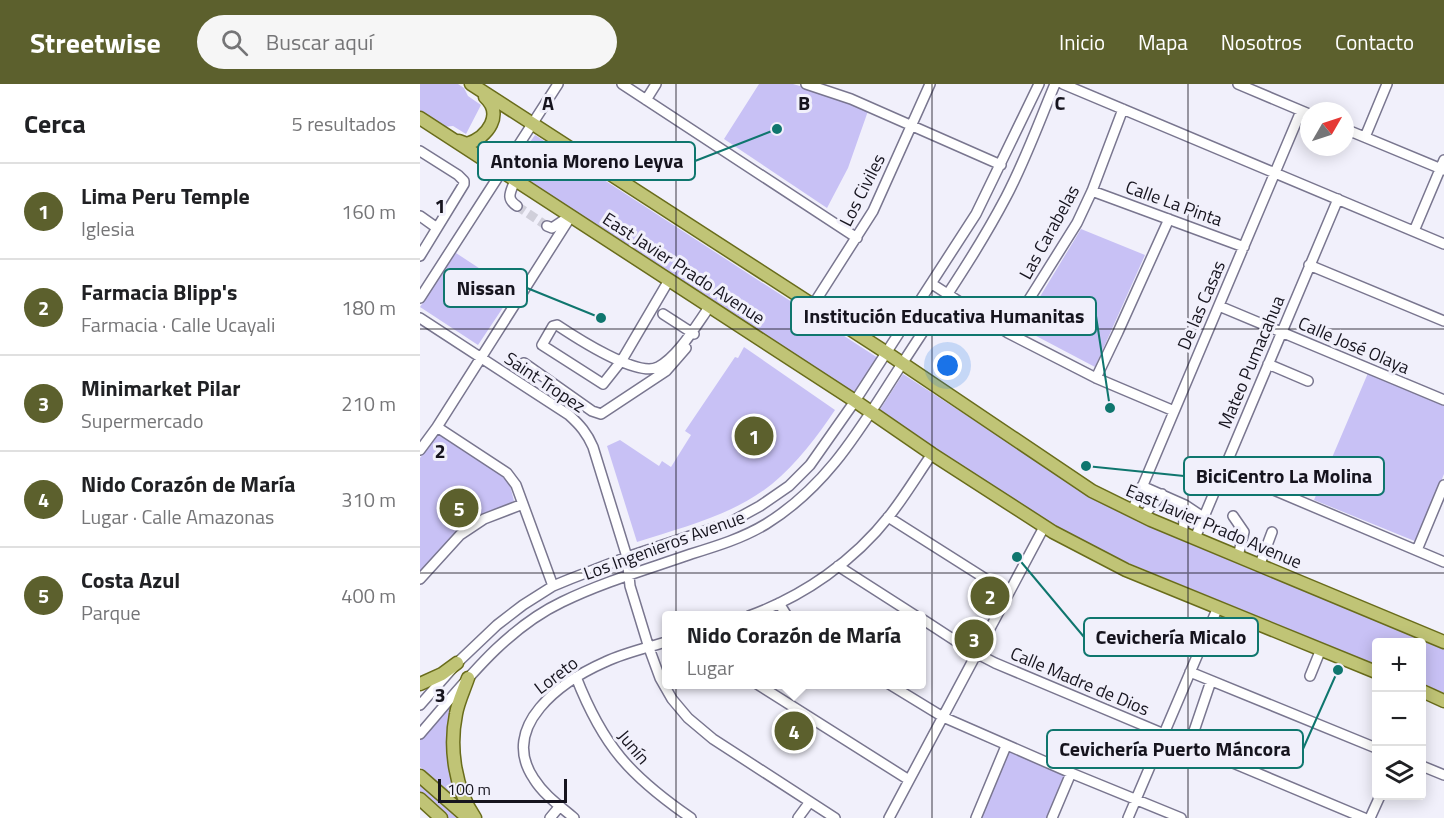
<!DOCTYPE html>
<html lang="es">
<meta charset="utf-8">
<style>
body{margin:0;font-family:"Titillium Web",sans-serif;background:#f6f6f6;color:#202124}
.controls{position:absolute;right:18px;bottom:18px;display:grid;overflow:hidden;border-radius:6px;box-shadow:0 3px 15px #0003}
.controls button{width:54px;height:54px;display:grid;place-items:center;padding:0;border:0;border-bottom:2px solid #e0e0e0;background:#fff;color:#202124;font:30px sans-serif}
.compass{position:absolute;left:880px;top:18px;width:54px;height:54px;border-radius:50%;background:#fff;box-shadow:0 3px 15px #0003;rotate:51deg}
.scale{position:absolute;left:18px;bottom:15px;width:129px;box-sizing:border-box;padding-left:6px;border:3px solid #16141e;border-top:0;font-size:16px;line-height:21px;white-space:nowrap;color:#16141e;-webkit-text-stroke:4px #f1f0fb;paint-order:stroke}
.you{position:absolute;left:528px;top:282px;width:21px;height:21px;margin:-15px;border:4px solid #fff;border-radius:50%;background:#1a73e8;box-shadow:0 0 0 9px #1a73e833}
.badge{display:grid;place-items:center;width:39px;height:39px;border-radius:50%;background:#5c602d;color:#fff;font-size:20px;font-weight:700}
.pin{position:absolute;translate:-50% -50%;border:3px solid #fff;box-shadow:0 2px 6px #0006}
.popup{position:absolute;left:242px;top:527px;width:264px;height:78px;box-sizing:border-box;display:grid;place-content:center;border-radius:6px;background:#fff;filter:drop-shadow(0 2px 4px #0005);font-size:20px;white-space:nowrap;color:#757577}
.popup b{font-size:22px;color:#202124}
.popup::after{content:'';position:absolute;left:50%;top:100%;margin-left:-12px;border:12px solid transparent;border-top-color:#fff}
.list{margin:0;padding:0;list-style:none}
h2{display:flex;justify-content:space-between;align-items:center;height:78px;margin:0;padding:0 24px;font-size:26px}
h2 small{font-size:20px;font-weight:400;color:#757577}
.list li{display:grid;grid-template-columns:39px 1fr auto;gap:18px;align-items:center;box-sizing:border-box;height:96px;padding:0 24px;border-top:2px solid #e0e0e0}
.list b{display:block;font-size:22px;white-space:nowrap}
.list p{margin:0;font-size:20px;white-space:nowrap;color:#757577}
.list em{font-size:20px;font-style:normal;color:#757577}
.icon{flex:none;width:33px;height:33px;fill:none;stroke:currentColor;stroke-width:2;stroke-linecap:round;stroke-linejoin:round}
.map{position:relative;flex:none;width:1024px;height:734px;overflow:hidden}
header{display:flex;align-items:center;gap:36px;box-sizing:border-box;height:84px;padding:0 30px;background:#5c602d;color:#fff}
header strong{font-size:28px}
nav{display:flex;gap:33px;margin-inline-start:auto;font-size:21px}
.search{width:420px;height:54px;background:#f6f6f6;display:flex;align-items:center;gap:15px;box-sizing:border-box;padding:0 21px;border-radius:33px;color:#757577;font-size:22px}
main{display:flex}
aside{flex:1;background:#fff}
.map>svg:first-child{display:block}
.green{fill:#c8c1f5}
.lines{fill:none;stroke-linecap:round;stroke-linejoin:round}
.minor-tunnel{stroke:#d0cfda;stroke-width:9;stroke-dasharray:9 4.5;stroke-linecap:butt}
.minor-casing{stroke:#79768f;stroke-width:12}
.major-casing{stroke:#696c1b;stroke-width:15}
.minor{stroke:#fff;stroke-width:9}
.major{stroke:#c0c476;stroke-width:12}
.grid{fill:none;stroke:#16141e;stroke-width:1.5;stroke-opacity:0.55}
.labels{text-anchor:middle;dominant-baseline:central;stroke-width:6;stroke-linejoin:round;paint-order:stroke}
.street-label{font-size:18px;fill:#16141e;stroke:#f1f0fb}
.grid-label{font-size:20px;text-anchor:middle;font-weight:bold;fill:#16141e;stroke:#f1f0fb;stroke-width:6;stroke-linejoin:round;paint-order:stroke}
.leader{fill:none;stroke:#0f766e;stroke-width:2}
.callout-dot{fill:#0f766e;stroke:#f1f0fb;stroke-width:2}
.callout{fill:#f1f0fb;stroke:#0f766e;stroke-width:2}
.callout-label{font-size:20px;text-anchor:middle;font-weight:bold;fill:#16141e}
</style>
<header>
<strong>Streetwise</strong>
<div class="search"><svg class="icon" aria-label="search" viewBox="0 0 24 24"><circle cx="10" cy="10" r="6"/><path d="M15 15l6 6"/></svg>Buscar aquí</div>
<nav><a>Inicio</a><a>Mapa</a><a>Nosotros</a><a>Contacto</a></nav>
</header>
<main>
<aside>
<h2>Cerca<small>5 resultados</small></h2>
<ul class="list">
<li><span class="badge">1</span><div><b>Lima Peru Temple</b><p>Iglesia</p></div><em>160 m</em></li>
<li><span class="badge">2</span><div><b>Farmacia Blipp's</b><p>Farmacia · Calle Ucayali</p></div><em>180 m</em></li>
<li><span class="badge">3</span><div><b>Minimarket Pilar</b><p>Supermercado</p></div><em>210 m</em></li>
<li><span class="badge">4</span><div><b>Nido Corazón de María</b><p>Lugar · Calle Amazonas</p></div><em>310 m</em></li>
<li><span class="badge">5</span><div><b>Costa Azul</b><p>Parque</p></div><em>400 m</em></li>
</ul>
</aside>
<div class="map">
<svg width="1024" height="734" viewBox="0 0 1024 734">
<rect width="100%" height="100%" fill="#f1f0fb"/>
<!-- green -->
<path class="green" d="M 0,0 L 38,0 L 44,4 L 48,12 L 61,21 L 46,50 L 33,42 L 23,43 L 0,27 Z
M 339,0 L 373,0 L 413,12 L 448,27 L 428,84 L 407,124 L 304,55 Z
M 115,51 L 458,274 L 435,309 L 90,86 Z
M 661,145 L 725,171 L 675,283 L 601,244 Z
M 36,169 L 94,207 L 58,261 L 0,223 Z
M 324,263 L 415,326 C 397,353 377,379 352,400 C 314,431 263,443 217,458 L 187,362 L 200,356 L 239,382 L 242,377 L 251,383 L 271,351 L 265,347 L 315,273 L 318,274 Z
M 948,289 L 1024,322 L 1024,390 L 997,458 L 894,416 Z
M 483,290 L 638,391 L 693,425 L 763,457 L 1024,563 L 1024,609 L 1002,600 L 1002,558 L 956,558 L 956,581 L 711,480 L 671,462 L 633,442 L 459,327 Z
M 19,349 L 83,389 L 90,401 L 94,417 L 62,431 L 36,448 L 0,487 L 0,374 Z
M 35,615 L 42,724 L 0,683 L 0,655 Z
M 588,666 L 647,690 L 628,734 L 560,734 Z
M 0,696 L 42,734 L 28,734 L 0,708 Z"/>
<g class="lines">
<!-- minor-tunnel -->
<path class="minor-tunnel" d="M 97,122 L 127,142"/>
<!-- minor casing -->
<g class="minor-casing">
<path id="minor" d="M 202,0 L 437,154
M 386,0 L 431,15 L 581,81
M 643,0 L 1024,160
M 818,0 L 889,30
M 226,16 L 236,0
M 925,45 L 1024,86
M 945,53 L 967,0
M 0,67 L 38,91 L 44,97 L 44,100 L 0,172
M 95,96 C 91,108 85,114 97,122
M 672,107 L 824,163
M 0,132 L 17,144
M 127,142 L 132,144 L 147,134
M 994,147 L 1024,76
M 889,181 L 1024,237
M 249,196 L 202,276 L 183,300 L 122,261 L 133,242 L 137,241 C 155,253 218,294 238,283 C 258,273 277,240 290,222
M 512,200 L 588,249 L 676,294 L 754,327
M 0,214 L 138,0
M 393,221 L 453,127 L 510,0
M 799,222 L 1024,316
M 243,230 L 274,250
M 0,234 L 149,331 C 160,341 167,349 173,363 L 207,473 L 210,502 L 229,564 L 240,594 L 252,615 L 268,634 L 293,655 L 415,734
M 588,249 L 657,139 L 672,107 L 703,25
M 104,279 L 172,327 L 181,330 L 246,287 L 266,264
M 848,280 L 888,297
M 676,294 L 698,248 L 749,135
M 17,343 L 87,389 L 96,401 L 133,502
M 0,366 L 17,343 L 151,132
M 804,385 L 1024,478
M 722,402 L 765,421 L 783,433
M 712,427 L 881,27
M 723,432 L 742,410
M 813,432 L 824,448 L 818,472
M 468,433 L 588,509
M 763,449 L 765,421
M 775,454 L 918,115
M 997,466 L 1024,401
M 840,480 L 852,448
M 418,482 L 496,532
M 0,495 L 40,451 L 64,435 L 103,420
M 359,519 L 367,532
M 329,532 C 384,512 434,477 470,431 C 485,412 498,390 512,370
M 502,535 L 548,565 L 575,579 L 944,734
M 770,588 L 956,664
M 890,592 L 901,565
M 156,593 C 183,662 210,692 271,734
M 337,600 L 489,696
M 469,600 L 523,633 L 651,689 L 761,734
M 0,621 L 37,579 L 77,541 L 103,521 L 133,502 L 150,495 L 207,473 L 309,439 L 340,422 L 369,402 L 390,381 L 435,317 L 556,130 L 619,0
M 774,647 L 791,597
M 0,650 C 42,602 83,546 142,518 C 183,498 228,485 271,470 C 297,462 323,454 346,440 C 409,401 441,343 480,283 C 516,227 555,172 586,113 C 605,77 619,38 635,0
M 1002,682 L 1024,691
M 130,734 L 140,722
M 154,734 C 140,722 124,711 114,695 C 78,642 142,597 185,578 C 204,569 226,564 246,558
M 378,734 L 389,719
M 469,734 L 624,443
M 556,734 L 586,662
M 632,734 L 651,689
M 708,734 L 798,523
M 950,734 L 960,712"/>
</g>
<!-- major casing -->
<g class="major-casing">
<path id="major" d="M 51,0 L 467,269 L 672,407 L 731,436 L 1024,558
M 0,34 L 435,317 L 512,370 L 633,448 L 706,486 L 956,588
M 39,57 L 47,60 C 68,53 84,30 65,13
M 48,594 C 44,606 38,618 36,630 C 29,664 35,705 55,734
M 0,600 L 22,590 L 37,579
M 1002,607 L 1024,617
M 0,692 L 48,734
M 0,715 L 21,734"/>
</g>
<!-- minor -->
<use href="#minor" class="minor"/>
<!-- major -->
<use href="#major" class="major"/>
</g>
<!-- grid -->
<path class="grid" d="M 256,0 L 256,734M 512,0 L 512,734M 768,0 L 768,734M 0,245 L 1024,245M 0,489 L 1024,489"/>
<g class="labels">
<!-- street labels -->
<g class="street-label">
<text transform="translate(442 106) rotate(-63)">Los Civiles</text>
<text transform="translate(754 119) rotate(20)">Calle La Pinta</text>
<text transform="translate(629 148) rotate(-61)">Las Carabelas</text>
<text transform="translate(264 184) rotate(33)">East Javier Prado Avenue</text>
<text transform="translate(781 221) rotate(-67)">De las Casas</text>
<text transform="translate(934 261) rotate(23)">Calle José Olaya</text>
<text transform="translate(831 278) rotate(-67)">Mateo Pumacahua</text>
<text transform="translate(125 298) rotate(34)">Saint Tropez</text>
<text transform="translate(794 442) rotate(23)">East Javier Prado Avenue</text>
<text transform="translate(244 461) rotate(-20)">Los Ingenieros Avenue</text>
<text transform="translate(136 591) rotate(-37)">Loreto</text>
<text transform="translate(660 597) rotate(23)">Calle Madre de Dios</text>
<text transform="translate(214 663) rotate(50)">Junín</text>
</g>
</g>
<g class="grid-label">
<text x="128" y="26">A</text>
<text x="384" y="26">B</text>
<text x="640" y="26">C</text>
<text x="20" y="129">1</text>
<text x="20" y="374">2</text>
<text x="20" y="618">3</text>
</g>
<!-- callouts -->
<path class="leader" d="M357 45L275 77M181 234L107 204M690 324L676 232M666 382L764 392M597 473L664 553M918 586L883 665"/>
<g class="callout-dot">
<circle cx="357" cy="45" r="6"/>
<circle cx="181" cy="234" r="6"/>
<circle cx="690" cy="324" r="6"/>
<circle cx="666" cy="382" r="6"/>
<circle cx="597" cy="473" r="6"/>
<circle cx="918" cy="586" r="6"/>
</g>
<g class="callout">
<rect x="58" y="58" width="217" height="38" rx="6"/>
<rect x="24" y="185" width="83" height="38" rx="6"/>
<rect x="371" y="213" width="305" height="38" rx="6"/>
<rect x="764" y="373" width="200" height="38" rx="6"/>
<rect x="664" y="534" width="174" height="38" rx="6"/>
<rect x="627" y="646" width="256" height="38" rx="6"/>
</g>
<g class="callout-label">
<text x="167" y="84">Antonia Moreno Leyva</text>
<text x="66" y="211">Nissan</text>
<text x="524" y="239">Institución Educativa Humanitas</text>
<text x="864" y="399">BiciCentro La Molina</text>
<text x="751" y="560">Cevichería Micalo</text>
<text x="755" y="672">Cevichería Puerto Máncora</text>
</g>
</svg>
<div class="controls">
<button>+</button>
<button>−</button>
<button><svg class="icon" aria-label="layers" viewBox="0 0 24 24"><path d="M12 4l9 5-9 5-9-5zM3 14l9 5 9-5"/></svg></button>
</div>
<svg class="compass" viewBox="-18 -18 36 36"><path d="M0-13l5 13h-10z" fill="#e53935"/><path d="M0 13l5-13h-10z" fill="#757577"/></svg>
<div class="scale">100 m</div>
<div class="you"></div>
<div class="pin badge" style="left:334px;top:352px">1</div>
<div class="pin badge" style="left:570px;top:512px">2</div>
<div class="pin badge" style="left:554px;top:555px">3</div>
<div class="pin badge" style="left:374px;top:647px">4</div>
<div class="popup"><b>Nido Corazón de María</b>Lugar</div>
<div class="pin badge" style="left:39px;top:424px">5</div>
</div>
</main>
